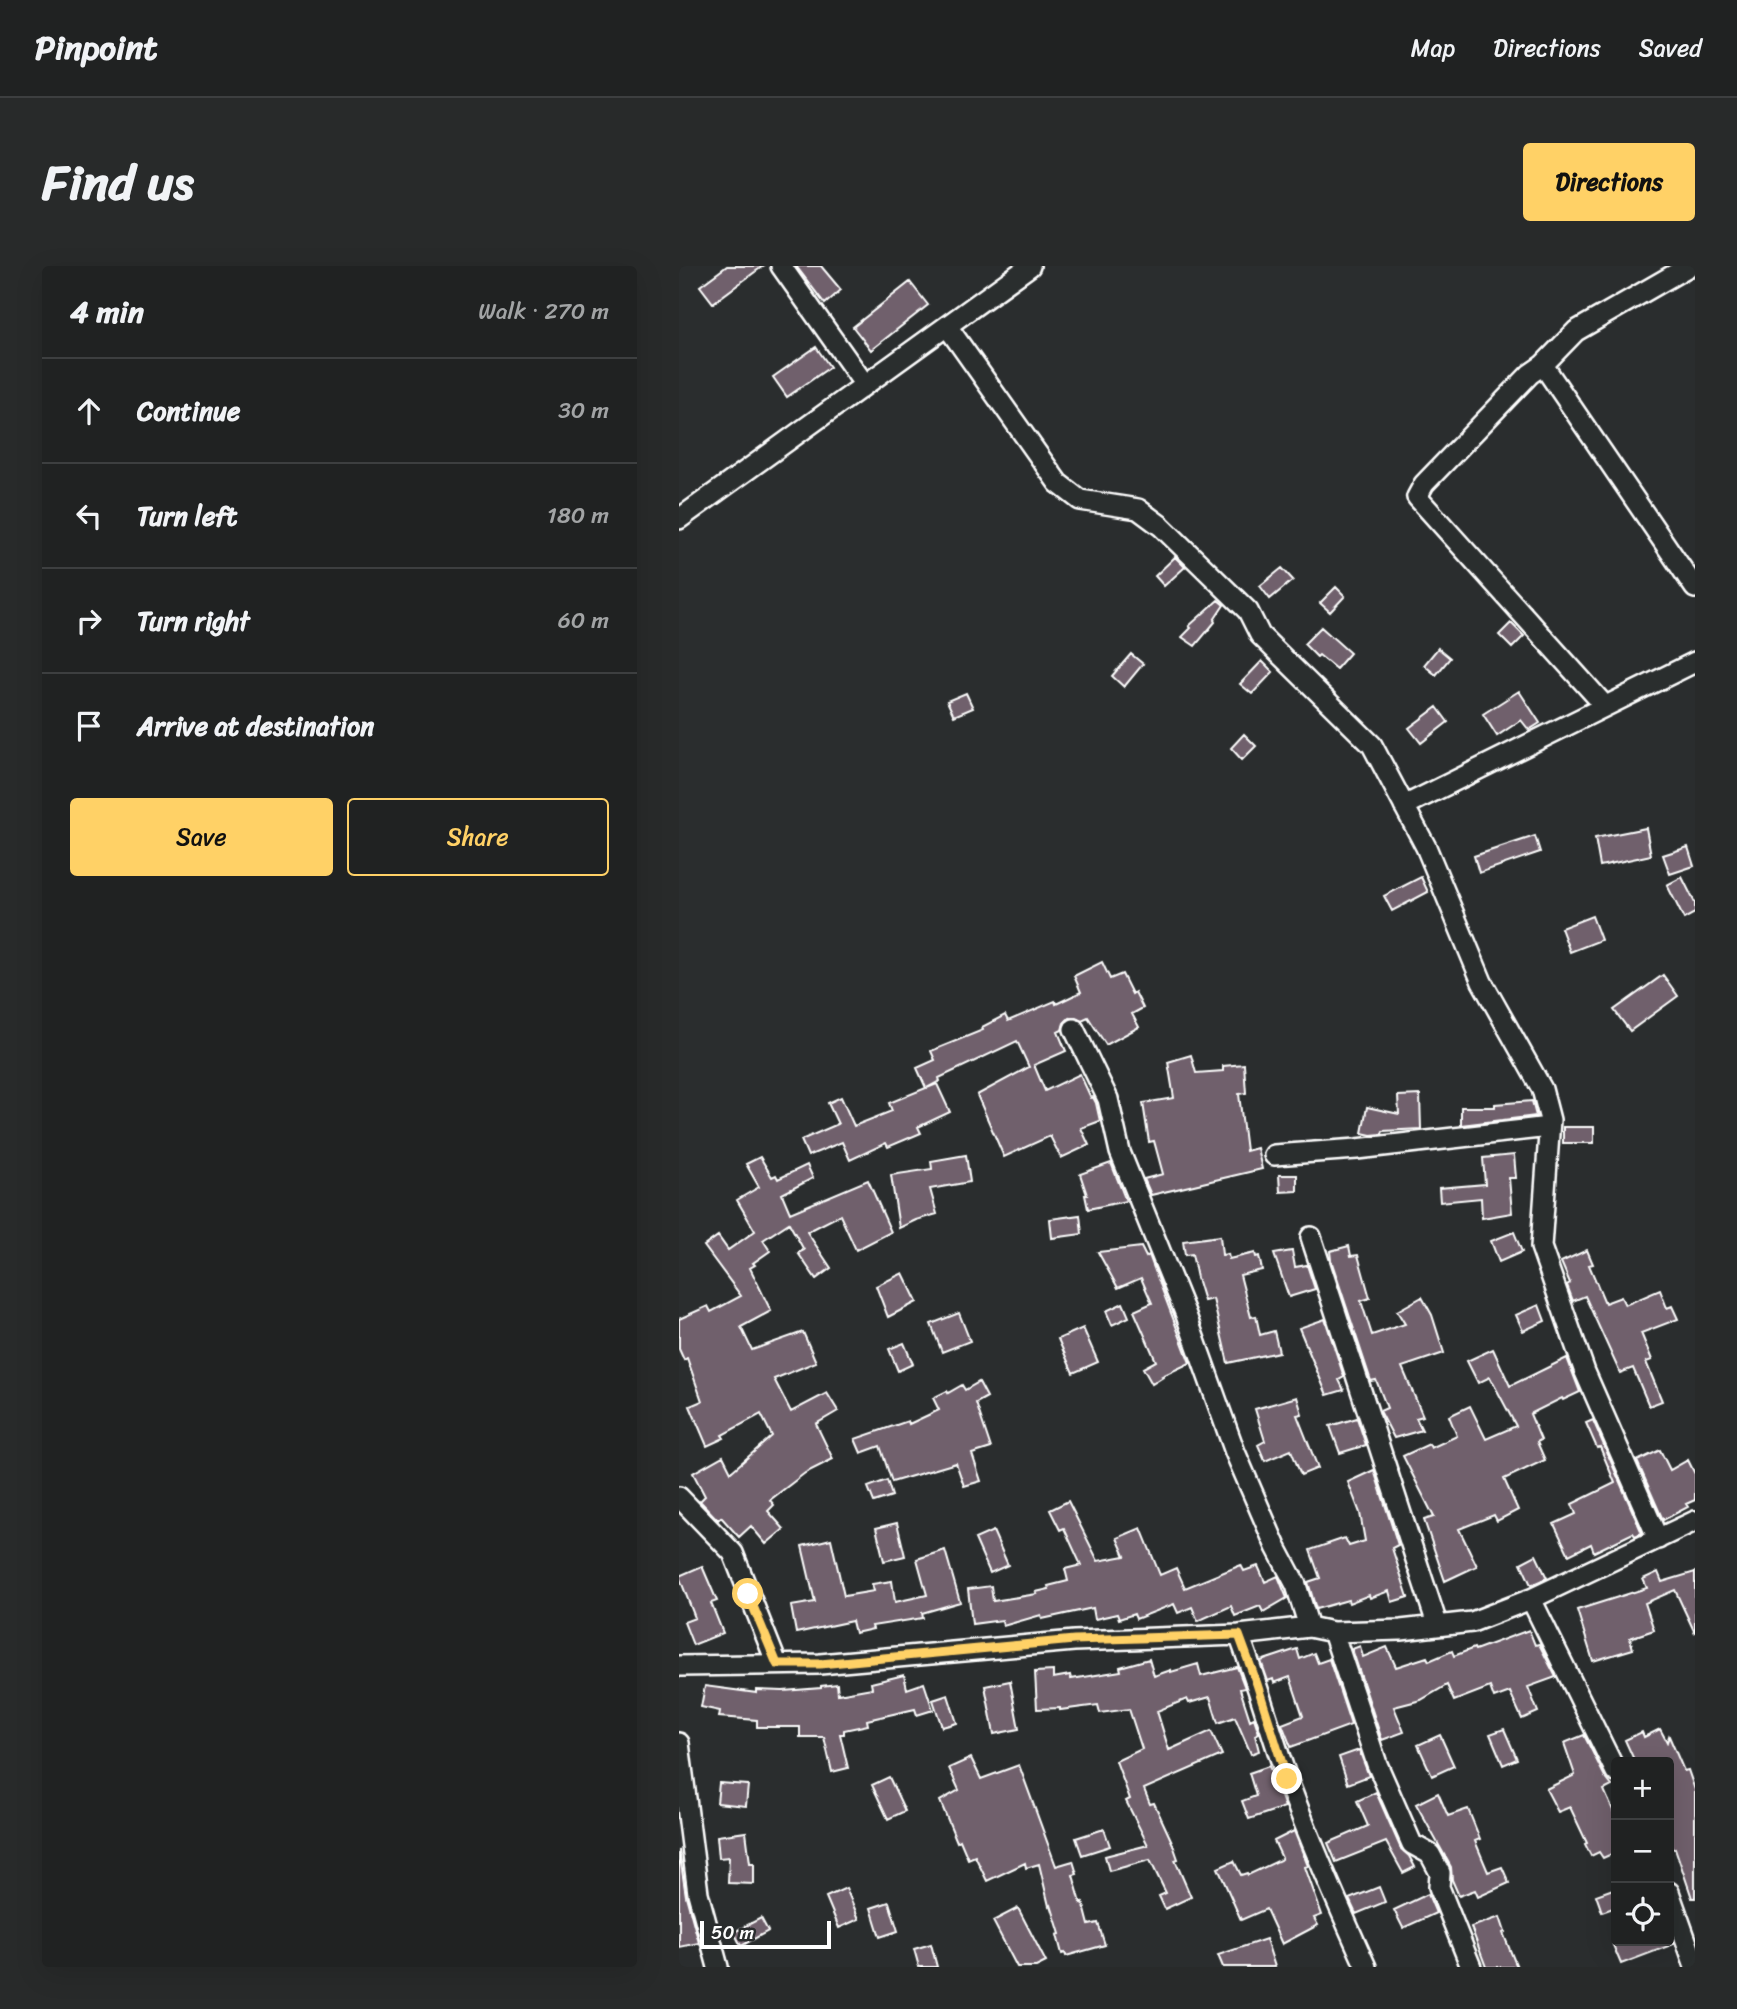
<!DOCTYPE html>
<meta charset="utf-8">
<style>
body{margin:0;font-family:Sriracha,sans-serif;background:#282a2a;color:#f1f3f6}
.controls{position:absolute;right:21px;bottom:21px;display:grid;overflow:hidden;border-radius:7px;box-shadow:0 7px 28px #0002}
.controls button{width:63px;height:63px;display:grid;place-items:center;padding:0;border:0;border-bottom:2px solid #3d3f40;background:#202222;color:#f1f3f6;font:35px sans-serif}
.scale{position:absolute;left:21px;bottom:18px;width:131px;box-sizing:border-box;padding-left:7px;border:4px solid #fff;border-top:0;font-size:19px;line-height:24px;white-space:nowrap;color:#fff;-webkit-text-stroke:5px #2a2d2e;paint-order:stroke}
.stop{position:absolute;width:21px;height:21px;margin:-16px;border:5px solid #ffd166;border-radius:50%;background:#fff}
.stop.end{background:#ffd166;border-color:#fff;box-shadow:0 2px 7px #0008}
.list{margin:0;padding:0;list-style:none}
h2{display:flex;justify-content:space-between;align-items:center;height:91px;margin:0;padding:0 28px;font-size:30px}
h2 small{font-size:23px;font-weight:400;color:#a2a4a5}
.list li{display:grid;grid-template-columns:46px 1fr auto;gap:21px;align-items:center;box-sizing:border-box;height:105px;padding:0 28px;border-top:2px solid #3d3f40}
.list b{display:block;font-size:26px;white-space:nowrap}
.list em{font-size:23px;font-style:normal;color:#a2a4a5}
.actions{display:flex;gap:14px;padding:21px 28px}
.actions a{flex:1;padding:16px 0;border:2px solid #ffd166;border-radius:7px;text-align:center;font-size:24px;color:#ffd166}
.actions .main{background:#ffd166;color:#111}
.icon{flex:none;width:38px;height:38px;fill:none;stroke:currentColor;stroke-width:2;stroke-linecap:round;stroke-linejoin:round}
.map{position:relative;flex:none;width:1016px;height:1701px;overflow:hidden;border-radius:7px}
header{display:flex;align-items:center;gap:42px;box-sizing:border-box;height:98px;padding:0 35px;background:#202222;border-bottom:2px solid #3d3f40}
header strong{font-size:33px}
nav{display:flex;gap:38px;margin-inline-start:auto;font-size:24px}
.intro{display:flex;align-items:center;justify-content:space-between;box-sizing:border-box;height:168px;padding:0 42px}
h1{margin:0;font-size:49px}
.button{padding:18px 32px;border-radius:7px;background:#ffd166;color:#111;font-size:24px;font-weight:700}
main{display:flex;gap:42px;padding:0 42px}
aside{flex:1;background:#202222;border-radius:7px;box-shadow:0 7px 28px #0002}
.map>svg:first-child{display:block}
.building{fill:#70606c;stroke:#fff;stroke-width:2}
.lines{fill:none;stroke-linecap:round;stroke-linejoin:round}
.street-casing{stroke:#fff;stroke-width:24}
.street{stroke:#2a2d2e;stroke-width:19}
.route{stroke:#ffd166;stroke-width:9}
</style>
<header>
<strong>Pinpoint</strong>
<nav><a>Map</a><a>Directions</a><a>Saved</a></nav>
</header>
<div class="intro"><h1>Find us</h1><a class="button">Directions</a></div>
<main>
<aside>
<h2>4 min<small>Walk · 270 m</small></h2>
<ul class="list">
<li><svg class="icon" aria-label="ahead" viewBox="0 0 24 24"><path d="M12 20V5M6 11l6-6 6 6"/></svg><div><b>Continue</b></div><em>30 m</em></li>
<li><svg class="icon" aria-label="left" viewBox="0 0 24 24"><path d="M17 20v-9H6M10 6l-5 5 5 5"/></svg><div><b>Turn left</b></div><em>180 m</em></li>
<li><svg class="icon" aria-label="right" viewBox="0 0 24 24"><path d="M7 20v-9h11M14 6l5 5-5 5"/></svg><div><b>Turn right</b></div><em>60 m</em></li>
<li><svg class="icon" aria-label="arrive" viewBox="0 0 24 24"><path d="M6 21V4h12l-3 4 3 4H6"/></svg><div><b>Arrive at destination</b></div></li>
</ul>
<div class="actions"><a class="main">Save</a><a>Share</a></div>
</aside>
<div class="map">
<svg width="1016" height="1701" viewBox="0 0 1016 1701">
<rect width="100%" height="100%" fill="#2a2d2e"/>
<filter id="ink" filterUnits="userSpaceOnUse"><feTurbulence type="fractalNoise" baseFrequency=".0143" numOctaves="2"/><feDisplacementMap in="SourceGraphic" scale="14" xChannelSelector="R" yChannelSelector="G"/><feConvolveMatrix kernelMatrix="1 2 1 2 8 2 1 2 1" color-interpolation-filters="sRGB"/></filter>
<g filter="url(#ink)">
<!-- building -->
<path class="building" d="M 48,0 L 84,0 L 34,37 L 21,20 Z
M 117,0 L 142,0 L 162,24 L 146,38 Z
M 231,16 L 249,39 L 192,84 L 174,61 Z
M 137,81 L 151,101 L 108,131 L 94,111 Z
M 496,291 L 506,301 L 485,320 L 476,310 Z
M 603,302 L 614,314 L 591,333 L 581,320 Z
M 657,321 L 666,330 L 651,346 L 641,337 Z
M 539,334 L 545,339 L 535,354 L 536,356 L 516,380 L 503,371 L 512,362 L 510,360 Z
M 832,357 L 845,370 L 833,382 L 820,369 Z
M 642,361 L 671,387 L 657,403 L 640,389 L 638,391 L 625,378 Z
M 759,382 L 771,392 L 757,409 L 745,399 Z
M 452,388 L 464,398 L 445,421 L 433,410 Z
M 583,395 L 594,406 L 573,428 L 561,418 Z
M 840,425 L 861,457 L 850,464 L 842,454 L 818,470 L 804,448 Z
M 287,427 L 294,442 L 275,450 L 268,435 Z
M 758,441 L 769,456 L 742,477 L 730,462 Z
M 565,468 L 577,480 L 563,494 L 552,482 Z
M 967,562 L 972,589 L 921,600 L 916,572 Z
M 856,570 L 861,586 L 800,607 L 795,590 Z
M 1009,581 L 1015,600 L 991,608 L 984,589 Z
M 742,611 L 749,626 L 713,645 L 705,630 Z
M 1003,611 L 1016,637 L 1016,647 L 1005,653 L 988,619 Z
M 913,650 L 922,674 L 891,686 L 882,662 Z
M 423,696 L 431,713 L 443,708 L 453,728 L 456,726 L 464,742 L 453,748 L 460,761 L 427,779 L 409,751 L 403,754 L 397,751 L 390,752 L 385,757 L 383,764 L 379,766 L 387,785 L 355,799 L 366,825 L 401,808 L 412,832 L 414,831 L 417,837 L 421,855 L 402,862 L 410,879 L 382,892 L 371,870 L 325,891 L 298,829 L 350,801 L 338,775 L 260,812 L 261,815 L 248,822 L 258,818 L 271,846 L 239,861 L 242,867 L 209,881 L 207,877 L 171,894 L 163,876 L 129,890 L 122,874 L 159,858 L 149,837 L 162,831 L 175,860 L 213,845 L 210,837 L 247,822 L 238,802 L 256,794 L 252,785 L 304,764 L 303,761 L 326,749 L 329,755 L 376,735 L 377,738 L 402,726 L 395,710 Z
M 984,709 L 999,730 L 951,765 L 935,744 Z
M 512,789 L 517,807 L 544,805 L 544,800 L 565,798 L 567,827 L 560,828 L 567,885 L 578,882 L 583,903 L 472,929 L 465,913 L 484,908 L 475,875 L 470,876 L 464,837 L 495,832 L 489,796 Z
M 741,829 L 742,863 L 704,865 L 703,868 L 692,869 L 683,867 L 688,841 L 720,848 L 719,830 Z
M 853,835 L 857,850 L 782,859 L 782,841 L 816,841 L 816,838 Z
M 884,861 L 915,861 L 915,877 L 884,877 Z
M 287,889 L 291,916 L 251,923 L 258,948 L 237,954 L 220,962 L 212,909 L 253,903 L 252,895 Z
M 835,889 L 837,912 L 830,912 L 833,947 L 803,952 L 802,932 L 761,936 L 760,922 L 806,918 L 804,892 Z
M 81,891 L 93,911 L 97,909 L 99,913 L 128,899 L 134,912 L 103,928 L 111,947 L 189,914 L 212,966 L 177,984 L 161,949 L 128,966 L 152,1002 L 137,1013 L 119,987 L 125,984 L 110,957 L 84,974 L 91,985 L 74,997 L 76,999 L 71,1002 L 92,1045 L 62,1061 L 73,1084 L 124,1066 L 137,1096 L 95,1113 L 112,1146 L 148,1127 L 159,1145 L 137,1158 L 154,1193 L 126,1207 L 91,1234 L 95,1239 L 89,1245 L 105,1263 L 87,1278 L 72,1260 L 60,1271 L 42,1251 L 39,1254 L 21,1235 L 26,1230 L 14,1207 L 44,1190 L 52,1206 L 93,1170 L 82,1148 L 43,1169 L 45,1172 L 28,1180 L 11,1140 L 23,1135 L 8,1092 L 5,1094 L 0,1083 L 0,1053 L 29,1040 L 32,1046 L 62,1030 L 25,980 L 39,970 L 49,984 L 76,965 L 58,934 L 80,921 L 67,898 Z
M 432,897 L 447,935 L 409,943 L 406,929 L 408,929 L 401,908 Z
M 600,909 L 618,909 L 618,925 L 601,926 Z
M 401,949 L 403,968 L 373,972 L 371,953 Z
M 835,966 L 843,986 L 820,996 L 812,975 Z
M 541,970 L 543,989 L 549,988 L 550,993 L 576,987 L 577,991 L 580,990 L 583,1004 L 561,1009 L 572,1051 L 577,1050 L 581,1069 L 595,1065 L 600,1086 L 549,1097 L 534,1033 L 525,1035 L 518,1012 L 513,988 L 506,989 L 504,975 Z
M 670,980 L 672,990 L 679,989 L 691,1032 L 682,1035 L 693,1069 L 726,1058 L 718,1045 L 743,1031 L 753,1049 L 765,1087 L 723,1101 L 744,1150 L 737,1152 L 743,1164 L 715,1172 L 701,1145 L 708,1142 L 697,1114 L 692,1115 L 652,994 L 651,985 Z
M 462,981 L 467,991 L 470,989 L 511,1097 L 483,1110 L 484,1111 L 473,1118 L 464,1102 L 477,1095 L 455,1045 L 473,1037 L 462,1012 L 439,1022 L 419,986 Z
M 908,984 L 914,998 L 910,999 L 926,1037 L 942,1031 L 946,1039 L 981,1024 L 988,1042 L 993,1040 L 999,1053 L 962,1067 L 973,1094 L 967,1096 L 983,1135 L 970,1140 L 954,1102 L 941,1107 L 906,1030 L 894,1035 L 888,1019 L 891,1017 L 882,996 Z
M 613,985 L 616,1001 L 628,999 L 636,1023 L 610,1031 L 595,988 Z
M 224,1007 L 238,1036 L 209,1051 L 197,1020 Z
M 444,1037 L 450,1051 L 433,1059 L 427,1045 Z
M 860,1039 L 866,1055 L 844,1065 L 837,1049 Z
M 280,1047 L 291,1075 L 263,1086 L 252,1058 Z
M 646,1053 L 665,1111 L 660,1114 L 665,1124 L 648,1129 L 620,1062 Z
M 404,1062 L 419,1096 L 394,1107 L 379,1073 Z
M 225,1077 L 234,1098 L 219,1105 L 210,1083 Z
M 814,1083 L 831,1120 L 888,1092 L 901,1126 L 884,1134 L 883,1132 L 851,1148 L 862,1174 L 858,1176 L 866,1194 L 825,1213 L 839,1244 L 818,1255 L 815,1249 L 780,1263 L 798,1300 L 766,1315 L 745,1254 L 755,1251 L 724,1190 L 750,1178 L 752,1182 L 778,1170 L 770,1150 L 791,1140 L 807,1173 L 837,1160 L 811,1111 L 799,1117 L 788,1095 Z
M 300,1116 L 308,1131 L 297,1137 L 312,1182 L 293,1188 L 302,1215 L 285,1220 L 277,1197 L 213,1216 L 201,1180 L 182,1187 L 176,1173 L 229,1155 L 230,1158 L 260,1144 L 254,1132 L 268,1125 L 269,1127 L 283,1119 L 286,1124 Z
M 618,1131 L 623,1148 L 618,1149 L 639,1202 L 622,1209 L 612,1184 L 586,1195 L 579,1179 L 586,1175 L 576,1143 Z
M 678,1152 L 687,1179 L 661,1187 L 651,1160 Z
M 914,1154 L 963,1267 L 956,1270 L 954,1267 L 915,1286 L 912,1278 L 890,1289 L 875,1258 L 897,1248 L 893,1238 L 936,1217 L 921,1181 L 918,1182 L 907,1157 Z
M 981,1184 L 991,1204 L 1009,1194 L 1016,1208 L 1016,1234 L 1007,1238 L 1009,1241 L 984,1254 L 958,1195 Z
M 695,1204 L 719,1279 L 713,1282 L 729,1331 L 713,1336 L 710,1325 L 691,1332 L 690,1329 L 670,1337 L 669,1334 L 637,1343 L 629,1316 L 641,1312 L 631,1284 L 666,1272 L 670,1280 L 686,1275 L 681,1247 L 669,1216 Z
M 208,1214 L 213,1230 L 195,1236 L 189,1221 Z
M 389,1235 L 419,1295 L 446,1290 L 438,1272 L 462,1262 L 481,1309 L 497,1302 L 506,1322 L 562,1299 L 565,1305 L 579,1300 L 586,1316 L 599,1310 L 608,1332 L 584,1346 L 581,1340 L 556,1350 L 552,1340 L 519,1355 L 513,1341 L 499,1347 L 495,1338 L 457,1353 L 455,1348 L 440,1353 L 438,1348 L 416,1353 L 414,1342 L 363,1353 L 362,1349 L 324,1360 L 323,1354 L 293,1358 L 289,1323 L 312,1320 L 314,1335 L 358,1328 L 357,1326 L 370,1323 L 369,1320 L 389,1315 L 386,1303 L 402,1299 L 385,1262 L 381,1264 L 371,1244 Z
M 218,1257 L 226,1290 L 205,1295 L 197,1262 Z
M 314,1265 L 329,1299 L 311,1307 L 296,1273 Z
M 152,1273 L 165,1330 L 195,1325 L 193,1318 L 213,1315 L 216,1336 L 248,1329 L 238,1293 L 266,1284 L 281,1336 L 243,1347 L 244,1352 L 193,1360 L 194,1363 L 176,1367 L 173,1355 L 117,1367 L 112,1340 L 136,1336 L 123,1280 Z
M 857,1289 L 868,1312 L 852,1319 L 842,1297 Z
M 23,1300 L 38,1335 L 32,1337 L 44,1367 L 14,1379 L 5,1356 L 16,1352 L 0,1310 Z
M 979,1306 L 983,1316 L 1016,1306 L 1016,1367 L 996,1324 L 966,1337 L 975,1364 L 951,1372 L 954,1383 L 914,1395 L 898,1344 L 968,1322 L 964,1313 Z
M 850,1364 L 856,1379 L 860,1378 L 877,1411 L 849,1421 L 859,1446 L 843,1453 L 831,1426 L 815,1432 L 811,1421 L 775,1435 L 768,1419 L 742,1434 L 715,1441 L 725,1466 L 703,1474 L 673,1383 L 681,1380 L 684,1391 L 708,1381 L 717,1401 L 748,1391 L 750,1395 L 773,1385 L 775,1390 L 795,1382 L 796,1384 Z
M 618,1383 L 621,1393 L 635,1387 L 639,1397 L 650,1393 L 672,1459 L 612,1481 L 603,1458 L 624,1450 L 611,1411 L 595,1417 L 594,1413 L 589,1415 L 582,1395 Z
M 470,1393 L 475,1410 L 492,1404 L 492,1406 L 519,1398 L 522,1410 L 558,1401 L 566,1422 L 561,1423 L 571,1454 L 575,1452 L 580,1467 L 576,1469 L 580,1485 L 572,1488 L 556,1451 L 539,1457 L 531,1431 L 510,1437 L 508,1433 L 478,1445 L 490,1484 L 532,1465 L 543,1489 L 465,1523 L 471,1538 L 475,1537 L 493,1576 L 499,1593 L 496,1594 L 512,1631 L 486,1643 L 480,1630 L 487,1627 L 471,1594 L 430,1605 L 426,1590 L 469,1579 L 447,1535 L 451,1533 L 437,1495 L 463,1483 L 450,1443 L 421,1447 L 419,1439 L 381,1444 L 381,1442 L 358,1443 L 356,1406 L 374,1405 L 374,1412 L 391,1409 L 392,1413 L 442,1405 L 441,1401 Z
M 225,1409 L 228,1423 L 245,1417 L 254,1444 L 238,1449 L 236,1443 L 188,1454 L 189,1459 L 165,1464 L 165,1468 L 161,1468 L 169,1502 L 153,1506 L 145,1471 L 121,1471 L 121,1461 L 78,1461 L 78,1454 L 40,1451 L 41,1445 L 22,1441 L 26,1420 L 78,1427 L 78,1424 L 104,1425 L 142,1422 L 142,1420 L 158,1418 L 159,1428 L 193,1422 L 192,1417 Z
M 331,1415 L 340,1463 L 315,1468 L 306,1420 Z
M 269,1429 L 278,1457 L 263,1461 L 254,1434 Z
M 825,1463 L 838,1493 L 824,1499 L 811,1468 Z
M 981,1463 L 988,1476 L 990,1470 L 1005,1505 L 1009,1504 L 1016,1524 L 1016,1632 L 1013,1632 L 996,1582 L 993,1583 L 990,1572 L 990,1496 L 956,1496 L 946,1474 L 963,1466 L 965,1471 Z
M 761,1469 L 775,1500 L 753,1510 L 739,1479 Z
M 905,1469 L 926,1511 L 933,1520 L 925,1524 L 937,1551 L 937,1586 L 924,1592 L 920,1586 L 912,1590 L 906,1578 L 908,1577 L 891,1541 L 879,1546 L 867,1523 L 896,1509 L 885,1477 Z
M 680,1484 L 690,1510 L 669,1518 L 660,1491 Z
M 292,1492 L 302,1513 L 340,1499 L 377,1600 L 394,1595 L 398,1608 L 394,1609 L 402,1637 L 404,1636 L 410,1659 L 419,1657 L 426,1679 L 387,1690 L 386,1687 L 383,1688 L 378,1669 L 381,1668 L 372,1639 L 370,1640 L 360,1598 L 347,1602 L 346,1597 L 308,1615 L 296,1590 L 289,1593 L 281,1574 L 278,1576 L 261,1535 L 280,1524 L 270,1502 Z
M 590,1500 L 606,1541 L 570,1553 L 563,1535 L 577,1530 L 570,1507 Z
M 210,1511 L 226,1545 L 209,1553 L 193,1519 Z
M 40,1517 L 69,1519 L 67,1540 L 38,1537 Z
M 697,1526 L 722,1583 L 730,1590 L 736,1601 L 724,1607 L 707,1576 L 657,1596 L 649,1577 L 689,1560 L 678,1535 Z
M 759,1527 L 769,1550 L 789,1543 L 801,1573 L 796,1575 L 809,1606 L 823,1601 L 830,1617 L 799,1631 L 796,1624 L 780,1630 L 773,1614 L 772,1601 L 737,1538 Z
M 425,1563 L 431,1580 L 403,1589 L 397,1572 Z
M 615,1565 L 629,1600 L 626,1601 L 643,1649 L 635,1652 L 639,1659 L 603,1678 L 587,1643 L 562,1654 L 539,1602 L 555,1595 L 562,1609 L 568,1607 L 569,1609 L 601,1594 L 603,1592 L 595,1575 Z
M 67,1566 L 71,1597 L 75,1597 L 75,1618 L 49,1617 L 50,1591 L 40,1592 L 38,1570 Z
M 0,1584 L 7,1630 L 20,1677 L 0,1681 Z
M 700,1621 L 706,1636 L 677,1648 L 670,1633 Z
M 167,1622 L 180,1653 L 160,1662 L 147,1631 Z
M 937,1622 L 937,1641 L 923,1646 L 917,1629 Z
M 749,1628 L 757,1647 L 724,1662 L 715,1644 Z
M 210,1636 L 219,1665 L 201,1671 L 192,1642 Z
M 339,1642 L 367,1696 L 357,1701 L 338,1701 L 314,1655 Z
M 821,1651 L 826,1666 L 824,1667 L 838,1701 L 807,1701 L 792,1661 Z
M 82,1652 L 89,1665 L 62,1680 L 55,1666 Z
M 587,1673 L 596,1701 L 544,1701 L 539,1689 Z
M 945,1675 L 994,1675 L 995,1678 L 942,1698 L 934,1679 Z
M 252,1678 L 258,1701 L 240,1701 L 235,1683 Z"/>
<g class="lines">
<!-- street casing -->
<g class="street-casing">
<path id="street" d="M 102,0 L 186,119
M 268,60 L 379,217 L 401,234 L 459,243 L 482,260 L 569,345 L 581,369 L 693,479 L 747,581 L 803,716 L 863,823 L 871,854 L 862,981 L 906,1106 L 979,1273
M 864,99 L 1016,322
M 0,253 L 351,0
M 926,440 L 738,231 L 745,218 L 851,108 L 864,99 L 897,65 L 1010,0
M 725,540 L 1016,396
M 395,763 L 429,833 L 441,886 L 507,1049 L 556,1186 L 597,1281 L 617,1319 L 630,1361
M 595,889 L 678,883 L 870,861
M 632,971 L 758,1358
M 0,1231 L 54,1287 L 98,1398
M 852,1333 L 937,1506
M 654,1366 L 698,1498 L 733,1578 L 751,1588 L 761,1607 L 760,1621 L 792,1701
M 560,1369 C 578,1416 591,1464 608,1512 C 631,1576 659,1639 687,1701
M 0,1400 L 141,1398 L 395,1375 L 560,1369 L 630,1361 L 654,1366 L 722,1364 L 793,1356 L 852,1333 L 1016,1255
M 0,1477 L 19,1627 L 39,1701
M 990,1626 L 1016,1700"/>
</g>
<!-- street -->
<use href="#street" class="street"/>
</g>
</g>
<g class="lines" filter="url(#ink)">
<!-- route -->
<path class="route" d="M 69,1328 L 98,1398 L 141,1398 L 395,1374 L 560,1369 L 578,1418 L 608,1513"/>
</g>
</svg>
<div class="controls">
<button>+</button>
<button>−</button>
<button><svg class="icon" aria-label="locate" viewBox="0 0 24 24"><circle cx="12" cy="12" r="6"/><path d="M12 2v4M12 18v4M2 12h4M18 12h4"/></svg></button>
</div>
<div class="scale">50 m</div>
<div class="stop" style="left:69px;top:1328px"></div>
<div class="stop end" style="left:608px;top:1513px"></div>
</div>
</main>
